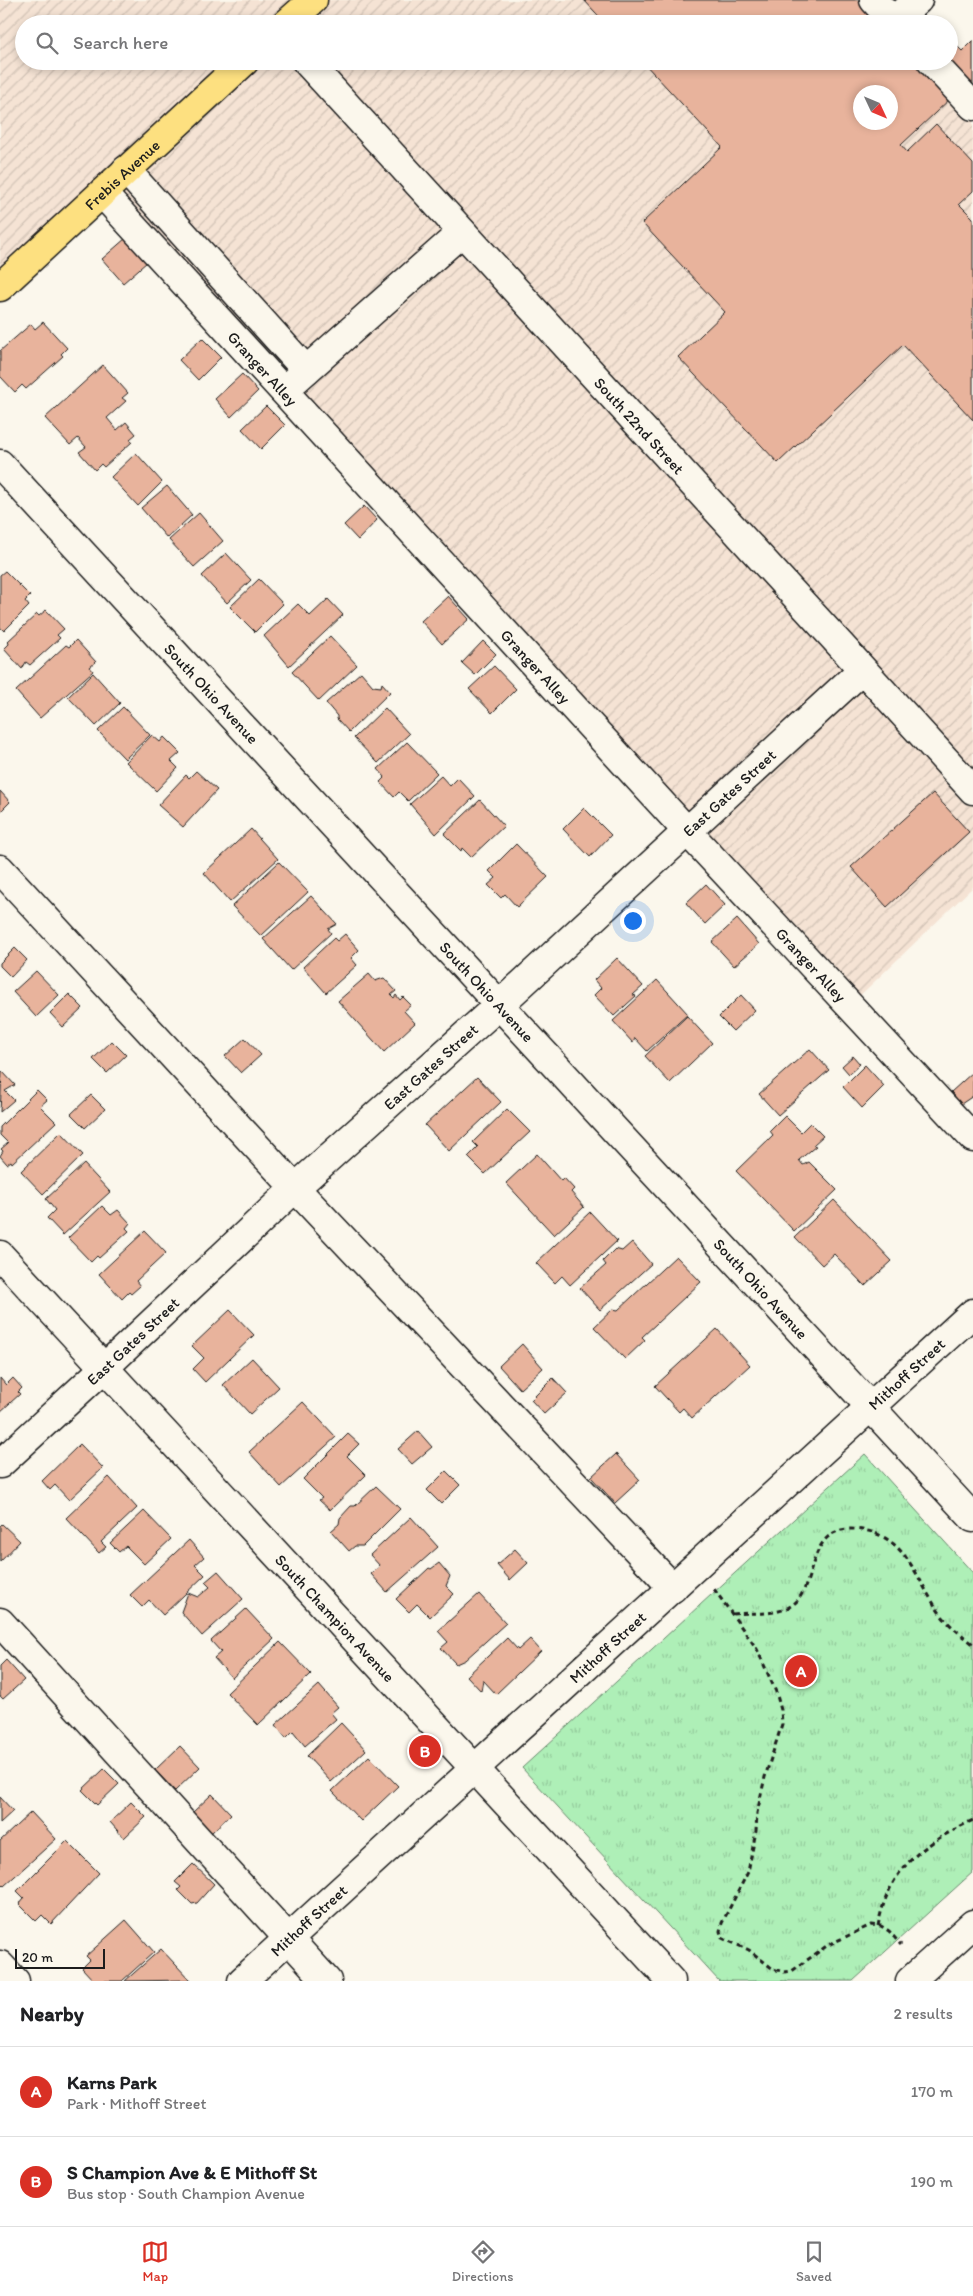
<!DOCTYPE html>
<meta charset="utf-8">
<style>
body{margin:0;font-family:Itim,sans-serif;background:#f6f6f6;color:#202124}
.compass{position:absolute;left:853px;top:85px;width:45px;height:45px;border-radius:50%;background:#fff;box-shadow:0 2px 8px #0003;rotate:134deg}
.scale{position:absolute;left:15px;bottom:12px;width:90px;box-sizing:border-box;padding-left:5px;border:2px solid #1c1c1c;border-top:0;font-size:14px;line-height:18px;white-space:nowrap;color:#1c1c1c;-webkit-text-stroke:4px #fbf7ec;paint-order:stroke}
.you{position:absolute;left:632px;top:920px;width:18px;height:18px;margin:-12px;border:4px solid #fff;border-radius:50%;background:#1a73e8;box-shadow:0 0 0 8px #1a73e833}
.badge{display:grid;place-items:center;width:32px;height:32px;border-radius:50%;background:#d93025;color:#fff;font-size:16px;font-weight:700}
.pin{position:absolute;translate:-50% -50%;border:2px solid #fff;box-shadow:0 1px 5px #0006}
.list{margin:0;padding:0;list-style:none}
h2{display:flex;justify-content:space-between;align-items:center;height:65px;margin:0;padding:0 20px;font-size:21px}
h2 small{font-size:16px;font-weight:400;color:#757577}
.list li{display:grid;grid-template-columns:32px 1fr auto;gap:15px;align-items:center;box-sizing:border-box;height:90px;padding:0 20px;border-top:1px solid #e0e0e0}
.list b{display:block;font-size:19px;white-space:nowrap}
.list p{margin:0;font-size:16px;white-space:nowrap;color:#757577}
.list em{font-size:16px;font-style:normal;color:#757577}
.icon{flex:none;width:28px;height:28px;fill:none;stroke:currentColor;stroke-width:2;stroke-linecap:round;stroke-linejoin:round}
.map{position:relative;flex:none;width:973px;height:1981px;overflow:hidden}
.search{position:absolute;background:#fff;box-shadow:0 2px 8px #0003;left:15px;right:15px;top:15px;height:55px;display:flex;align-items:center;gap:12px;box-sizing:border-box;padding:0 18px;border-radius:28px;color:#757577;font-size:19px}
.sheet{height:245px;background:#fff}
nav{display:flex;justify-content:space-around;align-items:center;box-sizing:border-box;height:70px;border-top:1px solid #e0e0e0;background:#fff;font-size:14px;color:#757577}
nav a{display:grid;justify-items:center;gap:2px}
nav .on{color:#d93025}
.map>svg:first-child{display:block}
.industrial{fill:url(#industrial-furrows);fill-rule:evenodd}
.park{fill:url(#park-tufts);stroke:#65866a}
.building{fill:#e8b39c;stroke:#1c1c1c;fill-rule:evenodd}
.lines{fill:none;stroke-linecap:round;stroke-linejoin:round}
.minor-casing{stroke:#1c1c1c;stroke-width:31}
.major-casing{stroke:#1c1c1c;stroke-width:31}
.path{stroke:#1c1c1c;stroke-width:3;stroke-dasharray:5 4;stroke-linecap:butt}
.minor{stroke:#fbf7ec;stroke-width:28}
.major{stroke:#fde080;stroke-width:28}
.labels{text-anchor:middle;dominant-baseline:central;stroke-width:4;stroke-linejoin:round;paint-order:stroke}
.street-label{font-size:16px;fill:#1c1c1c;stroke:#fbf7ec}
</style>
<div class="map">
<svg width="973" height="1981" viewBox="0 0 973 1981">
<defs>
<pattern id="industrial-furrows" width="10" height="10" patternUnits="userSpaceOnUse" patternTransform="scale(1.25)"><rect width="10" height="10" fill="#f5e3d4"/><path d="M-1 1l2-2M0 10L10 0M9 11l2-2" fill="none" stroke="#d1c2b5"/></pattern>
<pattern id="park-tufts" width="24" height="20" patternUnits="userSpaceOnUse" patternTransform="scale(1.25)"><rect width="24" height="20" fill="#aeefb7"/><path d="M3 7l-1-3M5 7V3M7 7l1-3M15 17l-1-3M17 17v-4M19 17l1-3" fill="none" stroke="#95cc9d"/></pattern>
</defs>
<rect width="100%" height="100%" fill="#fbf7ec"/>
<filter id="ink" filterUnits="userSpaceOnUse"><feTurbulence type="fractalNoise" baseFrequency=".02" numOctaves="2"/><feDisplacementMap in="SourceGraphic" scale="10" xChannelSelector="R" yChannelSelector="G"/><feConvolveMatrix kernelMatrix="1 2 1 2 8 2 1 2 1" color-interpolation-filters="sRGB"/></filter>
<g filter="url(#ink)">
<!-- industrial -->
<path class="industrial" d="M 0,0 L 865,0 L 887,24 L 24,24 L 24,61 L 921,61 L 973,118 L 973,887 L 847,1008 L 102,196 L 0,290 ZM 860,92 L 890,92 L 890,122 L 860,122 Z"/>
<!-- park -->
<path class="park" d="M 865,1454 L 973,1573 L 973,1872 L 853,1981 L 719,1981 L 522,1768 Z"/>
<!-- building -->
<path class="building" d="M 584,0 L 861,0 L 883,24 L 606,24 Z
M 973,40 L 973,88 L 948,63 L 951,60 L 949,58 L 949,48 L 954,43 L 962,51 Z
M 642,61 L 919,61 L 952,97 L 901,145 L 907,152 L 936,124 L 973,164 L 973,191 L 959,204 L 973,218 L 973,420 L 903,345 L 778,463 L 678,357 L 725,312 L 642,223 L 722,147 ZM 860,92 L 890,92 L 890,122 L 860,122 Z
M 126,238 L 147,262 L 123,283 L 102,259 Z
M 43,322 L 67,348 L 61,354 L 63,356 L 26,389 L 22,385 L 15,392 L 0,376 L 0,351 L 31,324 L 35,329 Z
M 202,338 L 221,357 L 198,380 L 179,360 Z
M 103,365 L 128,393 L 122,398 L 126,401 L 107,418 L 117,430 L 126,422 L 136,434 L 130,439 L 132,442 L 104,467 L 101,464 L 95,470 L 79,452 L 86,447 L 78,438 L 70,445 L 45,418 Z
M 242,374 L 258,391 L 231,417 L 215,399 Z
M 266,406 L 285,425 L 261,449 L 242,429 Z
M 136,453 L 162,482 L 138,506 L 111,477 Z
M 167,486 L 192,515 L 167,538 L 141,508 Z
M 364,506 L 377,520 L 358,540 L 344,525 Z
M 199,513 L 223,541 L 194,567 L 169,540 Z
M 226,553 L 251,580 L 227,603 L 202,576 Z
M 5,571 L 30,596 L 25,601 L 29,606 L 4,631 L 0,627 L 0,575 Z
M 259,579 L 283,604 L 255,632 L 230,607 Z
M 448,596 L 469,619 L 442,644 L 421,621 Z
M 328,599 L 343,615 L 289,666 L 264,636 L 298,604 L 310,616 Z
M 46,610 L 64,629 L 57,635 L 60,638 L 30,665 L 26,662 L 22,669 L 4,649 L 9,644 L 8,641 L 37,614 L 39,616 Z
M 330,636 L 357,665 L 319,701 L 292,672 Z
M 76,640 L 96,662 L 90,667 L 93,671 L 40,718 L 16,691 L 66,645 L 69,647 Z
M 483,641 L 496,654 L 475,675 L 462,663 Z
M 494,666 L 516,689 L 492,713 L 469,689 Z
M 361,672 L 373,686 L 381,687 L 382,683 L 390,692 L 349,732 L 337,719 L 337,716 L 326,703 Z
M 93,673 L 120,703 L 96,726 L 68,697 Z
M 123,707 L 150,735 L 125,759 L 98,731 Z
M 385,708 L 409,734 L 378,763 L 354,738 Z
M 152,735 L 160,742 L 164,737 L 180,753 L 171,761 L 178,768 L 156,791 L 126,762 Z
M 407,742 L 437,773 L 408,801 L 399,792 L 394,797 L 380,782 L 385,777 L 378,769 Z
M 196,771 L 217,790 L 183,827 L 158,805 L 186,775 L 189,778 Z
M 441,776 L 450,786 L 458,778 L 475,796 L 436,834 L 410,804 Z
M 0,791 L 10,802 L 0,812 Z
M 933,793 L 969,832 L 887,907 L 851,867 Z
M 480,800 L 504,826 L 471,857 L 462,848 L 461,851 L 444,834 Z
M 584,808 L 611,835 L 590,857 L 563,829 Z
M 251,829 L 278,859 L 230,902 L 204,873 Z
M 516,844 L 548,877 L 517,907 L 505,894 L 501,898 L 488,885 L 496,878 L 489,871 Z
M 279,862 L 308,892 L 261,936 L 232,906 Z
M 706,884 L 725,905 L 705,924 L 686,903 Z
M 311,896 L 337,924 L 328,929 L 331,933 L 291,970 L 263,939 Z
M 737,919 L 759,944 L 734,966 L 712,942 Z
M 345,934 L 359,950 L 351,958 L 357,965 L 326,993 L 303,967 L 334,938 L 337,941 Z
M 15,948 L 27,960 L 11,977 L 0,966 L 0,963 Z
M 617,958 L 643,986 L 633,995 L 636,996 L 614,1016 L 594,995 L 601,988 L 594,980 Z
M 36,971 L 59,995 L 36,1017 L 13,992 Z
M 369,974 L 375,981 L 384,978 L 396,991 L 391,995 L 394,998 L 396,995 L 400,1000 L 403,997 L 411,1005 L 404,1011 L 415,1023 L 384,1052 L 338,1001 Z
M 657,980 L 688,1014 L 647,1051 L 635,1038 L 633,1043 L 613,1021 Z
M 69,994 L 83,1008 L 63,1027 L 50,1013 Z
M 741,995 L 755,1010 L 733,1031 L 719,1017 Z
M 687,1016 L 712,1043 L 670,1083 L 645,1056 Z
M 245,1038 L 261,1055 L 241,1073 L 225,1056 Z
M 112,1041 L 126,1055 L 107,1073 L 93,1059 Z
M 810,1049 L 829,1070 L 778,1115 L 759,1094 Z
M 853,1056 L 860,1064 L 849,1074 L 842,1066 Z
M 865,1065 L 884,1086 L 862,1108 L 843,1087 Z
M 2,1071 L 15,1085 L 5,1091 L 14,1100 L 0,1112 Z
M 973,1072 L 973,1096 L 961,1104 L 951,1092 Z
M 477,1077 L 501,1102 L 449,1151 L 425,1125 Z
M 37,1090 L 47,1100 L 40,1106 L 56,1122 L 12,1163 L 11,1161 L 7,1164 L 0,1156 L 3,1151 L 1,1149 L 8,1143 L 0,1135 L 0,1127 Z
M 91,1095 L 105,1109 L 85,1128 L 71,1114 Z
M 507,1109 L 530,1132 L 485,1174 L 468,1157 L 478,1147 L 473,1142 Z
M 785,1116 L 801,1132 L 810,1123 L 823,1136 L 813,1145 L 816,1146 L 799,1160 L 803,1165 L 809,1162 L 837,1190 L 794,1231 L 736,1171 L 773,1135 L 770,1131 Z
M 61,1132 L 83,1155 L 43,1194 L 21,1171 Z
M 537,1154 L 561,1181 L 564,1178 L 574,1189 L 571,1192 L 584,1207 L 554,1235 L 506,1183 Z
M 84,1164 L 110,1192 L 63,1235 L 47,1218 L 55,1210 L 46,1199 Z
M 834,1200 L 892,1261 L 865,1286 L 834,1254 L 822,1265 L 795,1237 Z
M 102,1206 L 111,1215 L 118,1210 L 130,1223 L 126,1228 L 129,1231 L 99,1258 L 97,1256 L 91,1262 L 68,1238 Z
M 590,1212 L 617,1241 L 570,1285 L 562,1276 L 555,1283 L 536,1263 Z
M 145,1231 L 166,1253 L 136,1281 L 140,1286 L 131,1294 L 129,1292 L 122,1299 L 99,1274 Z
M 632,1242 L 651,1264 L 600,1310 L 580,1288 L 606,1265 L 603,1261 L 615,1249 L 622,1251 Z
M 676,1256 L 701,1282 L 642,1337 L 645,1340 L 625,1359 L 594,1327 L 613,1309 L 618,1310 Z
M 230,1310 L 254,1335 L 205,1382 L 193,1369 L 204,1358 L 192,1346 Z
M 717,1329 L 750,1365 L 692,1418 L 683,1408 L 679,1412 L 655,1386 Z
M 522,1344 L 543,1368 L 520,1389 L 499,1366 Z
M 252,1358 L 279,1387 L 250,1414 L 223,1385 Z
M 0,1378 L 6,1385 L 13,1378 L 22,1388 L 18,1392 L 20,1394 L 0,1412 Z
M 553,1378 L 567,1393 L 544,1414 L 531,1400 Z
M 303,1402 L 336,1437 L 281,1487 L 249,1452 Z
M 418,1431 L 432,1447 L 412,1464 L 398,1449 Z
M 348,1434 L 359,1444 L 347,1456 L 366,1475 L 330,1510 L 319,1500 L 322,1498 L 303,1479 Z
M 80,1444 L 103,1468 L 69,1500 L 55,1485 L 50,1490 L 42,1481 Z
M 616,1454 L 640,1480 L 615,1503 L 591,1477 Z
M 446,1471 L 460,1485 L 441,1504 L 427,1490 Z
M 109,1477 L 137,1508 L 101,1542 L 106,1547 L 99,1553 L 66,1518 Z
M 376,1486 L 400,1509 L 363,1546 L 355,1546 L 349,1551 L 331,1531 L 339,1524 L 340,1518 L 351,1506 L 355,1506 Z
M 144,1511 L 171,1539 L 144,1564 L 126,1546 L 119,1552 L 110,1543 Z
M 411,1517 L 438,1547 L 387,1592 L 371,1574 L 380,1566 L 370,1555 Z
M 2,1524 L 20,1541 L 0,1562 L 0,1526 Z
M 189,1540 L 204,1557 L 195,1565 L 205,1575 L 163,1615 L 149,1600 L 142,1607 L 130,1595 Z
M 515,1549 L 528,1563 L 510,1580 L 497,1565 Z
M 439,1563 L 450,1576 L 446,1586 L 454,1594 L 430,1617 L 417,1604 L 409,1612 L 396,1599 L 429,1568 L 431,1569 Z
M 218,1571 L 243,1599 L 202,1636 L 181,1612 L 188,1593 L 198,1597 L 210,1587 L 205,1582 Z
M 479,1594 L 506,1623 L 465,1660 L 456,1664 L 441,1648 L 448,1642 L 438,1631 Z
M 246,1609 L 274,1639 L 232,1678 L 214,1658 L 221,1652 L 211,1641 Z
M 507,1638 L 518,1650 L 530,1639 L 541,1651 L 496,1694 L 483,1680 L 481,1691 L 467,1676 Z
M 280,1642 L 311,1674 L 258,1725 L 227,1693 Z
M 6,1660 L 24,1680 L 3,1699 L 0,1696 L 0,1666 Z
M 319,1685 L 338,1707 L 331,1713 L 336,1719 L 305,1746 L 293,1731 L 286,1738 L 275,1725 Z
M 341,1723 L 366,1750 L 331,1782 L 307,1756 Z
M 180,1746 L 200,1767 L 175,1791 L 155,1770 Z
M 369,1756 L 398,1786 L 361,1821 L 332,1791 Z
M 104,1769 L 119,1784 L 97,1805 L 82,1790 Z
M 212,1794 L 231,1814 L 211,1833 L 192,1813 Z
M 0,1797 L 13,1811 L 0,1823 Z
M 131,1802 L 146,1817 L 124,1838 L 110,1822 Z
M 31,1812 L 56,1839 L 4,1886 L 0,1882 L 0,1841 Z
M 67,1841 L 99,1873 L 51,1924 L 42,1915 L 36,1921 L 19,1904 L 24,1898 L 17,1891 Z
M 193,1864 L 214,1884 L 197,1903 L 192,1904 L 178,1890 L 181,1887 L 175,1882 Z
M 126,1920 L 154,1952 L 122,1981 L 94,1981 L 82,1968 L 90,1960 L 86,1956 Z
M 161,1949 L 190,1980 L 125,1981 Z"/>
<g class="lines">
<!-- minor casing -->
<g class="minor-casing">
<g id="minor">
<path d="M 874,0 L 896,24"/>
<path d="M 894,21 L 918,0"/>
<path id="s1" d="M 306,61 L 973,790"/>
<path d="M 931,61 L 973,106"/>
<path d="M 126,170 L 306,370"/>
<path id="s2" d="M 102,193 L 686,830 L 973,1138"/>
<path d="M 293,382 L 462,232"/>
<path id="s3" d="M 0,464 L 973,1518"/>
<path d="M 0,869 L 295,1188 L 673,1588"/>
<path id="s4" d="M 0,1255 L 671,1981"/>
<path id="s5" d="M 0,1464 L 104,1368 L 295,1188 L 499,1005 L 862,670"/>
<path d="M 0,1622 L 327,1981"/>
<path d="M 0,1965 L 15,1981"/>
<path id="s6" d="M 242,1981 L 973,1313"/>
<path d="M 910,1981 L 973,1924"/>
</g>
</g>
<!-- major casing -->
<g class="major-casing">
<g id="major">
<path d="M 286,24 L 313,0"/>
<path id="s7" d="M 0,287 L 245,61"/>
</g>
</g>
<!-- path -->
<path class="path" d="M 714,1589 L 757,1649 L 776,1692 L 781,1710 L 782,1724 L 765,1777 L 757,1813 L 756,1831 L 748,1872 L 722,1923 L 720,1931 L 722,1938 L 749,1950 L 773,1969 L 784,1972 L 792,1971 L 828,1945 L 871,1925 L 881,1926 L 889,1931 L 901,1945
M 733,1614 C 751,1612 773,1616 789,1607 C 818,1593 804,1529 851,1529 C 907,1530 915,1580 942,1616 C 951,1627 962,1635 973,1644
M 878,1926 C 889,1867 922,1845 973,1820"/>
<!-- minor -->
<use href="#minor" class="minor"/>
<!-- major -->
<use href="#major" class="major"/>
</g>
</g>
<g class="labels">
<!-- street labels -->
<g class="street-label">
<text stroke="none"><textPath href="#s7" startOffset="166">Frebis Avenue</textPath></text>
<text stroke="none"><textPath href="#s2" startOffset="238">Granger Alley</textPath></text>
<text stroke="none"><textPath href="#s1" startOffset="494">South 22nd Street</textPath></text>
<text stroke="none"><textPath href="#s2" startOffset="642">Granger Alley</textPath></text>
<text stroke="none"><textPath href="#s3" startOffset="312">South Ohio Avenue</textPath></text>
<text stroke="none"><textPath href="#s5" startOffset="991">East Gates Street</textPath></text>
<text stroke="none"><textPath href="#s2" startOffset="1048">Granger Alley</textPath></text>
<text stroke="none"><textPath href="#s3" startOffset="718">South Ohio Avenue</textPath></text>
<text stroke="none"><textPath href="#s5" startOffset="586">East Gates Street</textPath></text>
<text stroke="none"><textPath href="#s3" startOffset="1122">South Ohio Avenue</textPath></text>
<text stroke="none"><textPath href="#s5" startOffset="181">East Gates Street</textPath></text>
<text stroke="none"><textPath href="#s6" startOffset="900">Mithoff Street</textPath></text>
<text stroke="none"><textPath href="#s4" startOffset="494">South Champion Avenue</textPath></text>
<text stroke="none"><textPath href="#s6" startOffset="495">Mithoff Street</textPath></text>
<text stroke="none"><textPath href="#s6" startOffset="90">Mithoff Street</textPath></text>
</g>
</g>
</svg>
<svg class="compass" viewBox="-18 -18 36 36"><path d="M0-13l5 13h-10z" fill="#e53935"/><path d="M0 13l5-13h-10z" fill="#757577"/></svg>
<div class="scale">20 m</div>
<div class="you"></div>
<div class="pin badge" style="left:801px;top:1671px">A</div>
<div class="pin badge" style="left:425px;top:1751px">B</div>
<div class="search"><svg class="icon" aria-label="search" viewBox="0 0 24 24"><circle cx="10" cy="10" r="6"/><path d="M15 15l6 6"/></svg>Search here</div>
</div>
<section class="sheet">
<h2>Nearby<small>2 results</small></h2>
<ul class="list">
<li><span class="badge">A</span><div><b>Karns Park</b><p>Park · Mithoff Street</p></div><em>170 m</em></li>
<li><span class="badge">B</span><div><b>S Champion Ave &amp; E Mithoff St</b><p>Bus stop · South Champion Avenue</p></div><em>190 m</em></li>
</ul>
</section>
<nav>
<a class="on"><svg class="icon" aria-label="map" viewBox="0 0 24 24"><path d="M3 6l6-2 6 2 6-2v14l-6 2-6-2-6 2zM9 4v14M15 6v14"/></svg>Map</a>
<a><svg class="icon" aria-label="directions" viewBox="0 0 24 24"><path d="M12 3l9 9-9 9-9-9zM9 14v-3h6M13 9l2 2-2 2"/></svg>Directions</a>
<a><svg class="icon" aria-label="saved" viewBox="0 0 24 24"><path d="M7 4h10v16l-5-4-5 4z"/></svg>Saved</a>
</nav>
